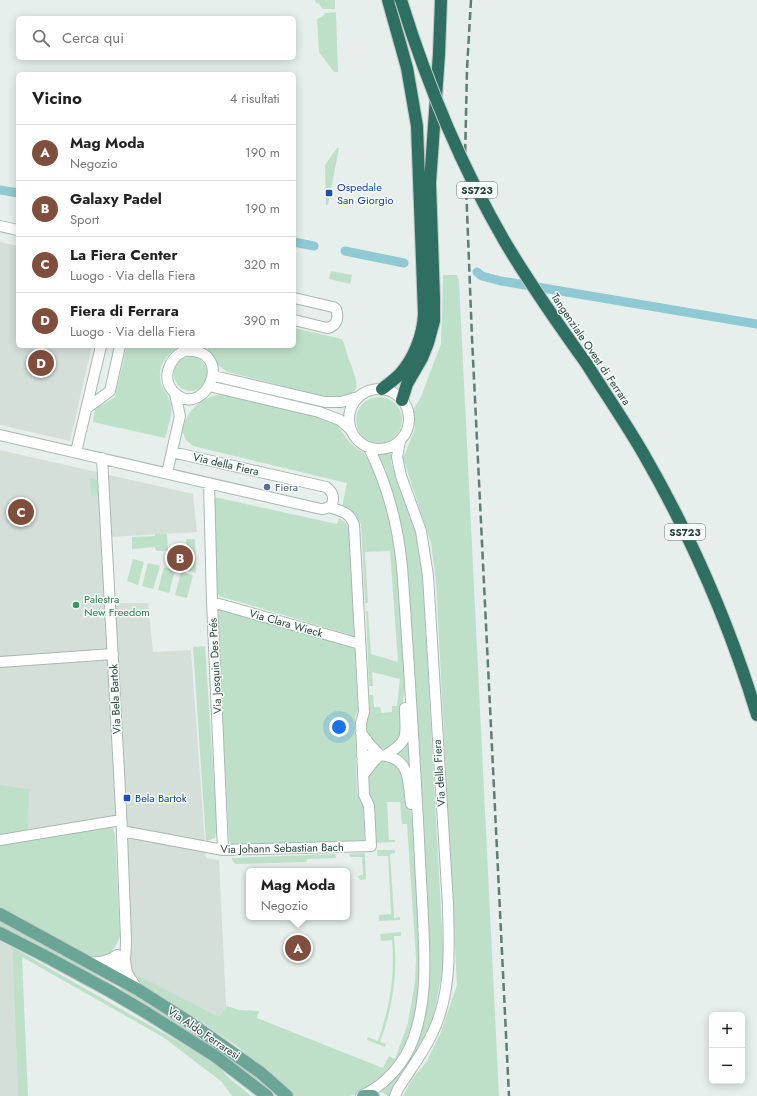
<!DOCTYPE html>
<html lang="it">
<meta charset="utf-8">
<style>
body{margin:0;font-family:Jost,sans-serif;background:#f2f2f2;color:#222}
.controls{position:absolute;right:12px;bottom:12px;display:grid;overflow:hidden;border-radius:6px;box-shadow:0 2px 10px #0003}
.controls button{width:36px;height:36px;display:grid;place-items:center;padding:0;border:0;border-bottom:1px solid #e0e0e0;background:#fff;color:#222;font:20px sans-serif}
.you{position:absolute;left:339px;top:727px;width:14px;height:14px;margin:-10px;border:3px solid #fff;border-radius:50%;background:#1a73e8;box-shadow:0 0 0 6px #1a73e833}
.badge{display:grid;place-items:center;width:26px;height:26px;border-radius:50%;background:#804e3d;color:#fff;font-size:13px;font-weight:700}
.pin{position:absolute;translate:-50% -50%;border:2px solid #fff;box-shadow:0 1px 4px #0006}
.popup{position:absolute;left:246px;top:868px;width:104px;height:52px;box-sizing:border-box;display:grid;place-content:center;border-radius:6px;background:#fff;filter:drop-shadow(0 1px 3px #0005);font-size:13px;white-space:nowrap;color:#767676}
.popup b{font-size:15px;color:#222}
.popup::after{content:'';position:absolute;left:50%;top:100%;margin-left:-8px;border:8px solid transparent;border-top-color:#fff}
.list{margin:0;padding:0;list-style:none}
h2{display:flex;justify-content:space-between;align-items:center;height:52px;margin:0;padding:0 16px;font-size:17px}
h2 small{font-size:13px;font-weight:400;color:#767676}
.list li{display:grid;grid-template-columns:26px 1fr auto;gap:12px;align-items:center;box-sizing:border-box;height:56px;padding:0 16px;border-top:1px solid #e0e0e0}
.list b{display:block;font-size:15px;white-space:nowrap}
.list p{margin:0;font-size:13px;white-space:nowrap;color:#767676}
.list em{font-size:13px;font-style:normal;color:#767676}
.icon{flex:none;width:22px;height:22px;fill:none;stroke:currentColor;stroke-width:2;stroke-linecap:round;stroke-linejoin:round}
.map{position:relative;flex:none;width:757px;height:1096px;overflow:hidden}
.search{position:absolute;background:#fff;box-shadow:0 2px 10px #0003;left:16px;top:16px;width:280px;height:44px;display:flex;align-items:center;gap:10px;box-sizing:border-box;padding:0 14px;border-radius:6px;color:#767676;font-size:15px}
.panel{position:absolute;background:#fff;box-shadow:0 2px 10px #0003;left:16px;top:72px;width:280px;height:276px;border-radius:6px}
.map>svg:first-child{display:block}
.built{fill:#d4dfda}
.green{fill:#bfe0c8}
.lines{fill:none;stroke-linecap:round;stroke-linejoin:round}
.canal{stroke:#8ec9d4;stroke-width:9}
.minor-casing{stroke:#a8b8b2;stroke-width:12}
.major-casing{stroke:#c2cac8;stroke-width:14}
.highway-casing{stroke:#c2cac8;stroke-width:14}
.minor{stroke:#fff;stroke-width:10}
.major{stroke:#6aa596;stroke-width:12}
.highway{stroke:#2f6f62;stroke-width:12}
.rail{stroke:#5f7d75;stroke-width:2.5;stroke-dasharray:8 4;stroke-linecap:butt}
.highway-bridge-casing{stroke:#c2cac8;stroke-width:14;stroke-linecap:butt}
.highway-bridge{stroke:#2f6f62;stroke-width:12}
.transit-dot{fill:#1a4fb4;stroke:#f7fbf9;stroke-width:1.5}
.service-dot{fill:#5c6f8a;stroke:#f7fbf9;stroke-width:1.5}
.leisure-dot{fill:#2e9e5b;stroke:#f7fbf9;stroke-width:1.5}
.labels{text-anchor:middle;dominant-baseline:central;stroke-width:3;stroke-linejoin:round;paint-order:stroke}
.shield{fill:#f7fbf9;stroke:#637a73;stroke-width:1}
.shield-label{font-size:10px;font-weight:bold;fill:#24423a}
.transit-label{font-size:11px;fill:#164399;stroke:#f7fbf9;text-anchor:start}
.street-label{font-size:11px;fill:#24423a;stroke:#f7fbf9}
.service-label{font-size:11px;fill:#4e5e75;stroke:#f7fbf9;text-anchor:start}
.leisure-label{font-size:11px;fill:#27864d;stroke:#f7fbf9;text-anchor:start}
</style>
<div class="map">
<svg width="757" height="1096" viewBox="0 0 757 1096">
<rect width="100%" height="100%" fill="#e6efeb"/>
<!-- built -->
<path class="built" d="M 0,242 L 18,246 L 18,346 L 92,346 L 70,441 L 0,425 Z
M 0,450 L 193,494 L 197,532 L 109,537 L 114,603 L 148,603 L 153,652 L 191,650 L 206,858 L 219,860 L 228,1044 L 131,980 L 126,824 L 0,844 Z
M 0,941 L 12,947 L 18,1096 L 0,1096 Z"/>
<!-- green -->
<path class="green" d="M 315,0 L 335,0 L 335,9 L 323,9 L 319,4 L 316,3 Z
M 336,12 L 338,72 L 334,72 L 319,52 L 317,19 L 322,17 L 325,13 Z
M 337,148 L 339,148 L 328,205 L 326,205 L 325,165 Z
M 331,271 L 352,275 L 350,284 L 329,279 Z
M 443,275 L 457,275 L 459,281 L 499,1096 L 403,1096 L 413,1078 L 427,1061 L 441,1032 L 457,985 L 436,581 L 431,543 L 403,458 L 415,429 L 413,410 L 421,397 L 441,344 Z
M 294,328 L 342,339 C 346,346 346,354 350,362 C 360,389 362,395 330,398 L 228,372 C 219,367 210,357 207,346 L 294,346 Z
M 127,346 L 179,346 C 163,357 154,372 164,390 C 167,395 170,399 171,404 C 173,415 168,427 165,438 L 93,422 L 95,409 L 115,397 Z
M174 374a17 17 0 1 1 34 0a17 17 0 1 1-34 0Z
M 218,380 L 324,405 L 323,409 L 217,384 Z
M 218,395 L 230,395 L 320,417 L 337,425 L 350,443 L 359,450 L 363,452 L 376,474 L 380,485 L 389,519 L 395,547 L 405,686 L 403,701 L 402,735 L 389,749 L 379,748 C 367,735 363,731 368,713 L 370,712 L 369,695 L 373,695 L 374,707 L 380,707 L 381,713 L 392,712 L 392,706 L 397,706 L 400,679 L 372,672 L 373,686 L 369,686 L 366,611 L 368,611 L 371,654 L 398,662 L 390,551 L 365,552 L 368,603 L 365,603 L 361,524 L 352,512 L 342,507 L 347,483 L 193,446 L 186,440 L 182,431 C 186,413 199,398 218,395 Z
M356 420a23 23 0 1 1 46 0a23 23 0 1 1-46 0Z
M 391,453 L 391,462 L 395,474 L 401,487 L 414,525 L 421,558 L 425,621 L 444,964 L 432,1023 L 421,1047 L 391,1096 L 388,1096 L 379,1090 L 390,1083 L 420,1032 L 428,998 L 430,956 L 391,489 L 386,470 L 378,455 Z
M 90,478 L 97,480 L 98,495 L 91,496 Z
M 214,497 L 337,524 L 339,518 L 344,521 L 350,529 L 354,636 L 219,596 L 216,592 Z
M 155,534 L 167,534 L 168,551 L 156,551 L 155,547 L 132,549 L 132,537 L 155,536 Z
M 186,539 L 195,539 L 196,573 L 184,569 L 183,565 L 188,564 Z
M 133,559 L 144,562 L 138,585 L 127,581 Z
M 148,563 L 160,566 L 153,589 L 142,586 Z
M 164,567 L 175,570 L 169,593 L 158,590 Z
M 181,572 L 193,575 L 187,598 L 175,595 Z
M 222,609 L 228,609 L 355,649 L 358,709 L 355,719 L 357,793 L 363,807 L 365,842 L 235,845 L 230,843 L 229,838 L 217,623 L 219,612 Z
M 205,646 L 217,826 L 215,838 L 206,841 L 193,647 Z
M 408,739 L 410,768 L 405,762 L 390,755 Z
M 381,762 L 391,762 L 400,766 L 413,823 L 421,959 C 419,1002 414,1047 381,1077 C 371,1086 362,1092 350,1096 C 345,1096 339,1096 334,1096 C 321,1096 308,1096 295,1096 L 238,1047 L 203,1022 L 136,982 L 139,976 L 219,1017 L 227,1006 L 239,1010 L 259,1011 L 257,1018 L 383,1068 L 389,1056 L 395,1059 L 408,1023 L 415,982 L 416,958 L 407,824 L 402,824 L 400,802 L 387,802 L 389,840 L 395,840 L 395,842 L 375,843 L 373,804 L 368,791 L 368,775 L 378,763 Z
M 0,785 L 29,789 L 28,831 L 5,835 L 0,834 Z
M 107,827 L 112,827 L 115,834 L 120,936 C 114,952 109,957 92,957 L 0,911 L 0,845 Z
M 377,850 L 395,850 L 395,853 L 390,854 L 394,914 L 394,918 L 400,917 L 400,920 L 379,921 L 379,915 L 391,914 L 388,856 L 377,856 Z
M 365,853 L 366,879 L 361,880 L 357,876 L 363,875 L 362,857 L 351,857 L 348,854 Z
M 335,854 L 336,858 L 307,859 L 306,862 L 237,864 C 233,863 232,861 232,858 Z
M 0,919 L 101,973 L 94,980 L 0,928 Z
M 401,932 L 401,936 L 394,936 C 398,972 393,1008 380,1042 L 386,1044 L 385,1047 L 367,1040 L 368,1037 L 378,1041 C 390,1006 395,977 392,940 L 381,941 L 380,934 Z
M 12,947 L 216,1063 L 226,1075 L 251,1096 L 232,1096 L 222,1082 L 163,1037 L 22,957 L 28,1096 L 18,1096 Z
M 123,985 L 211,1040 L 280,1096 L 274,1096 L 246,1074 L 119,993 Z"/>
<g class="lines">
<!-- canal -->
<path class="canal" d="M 0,190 L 18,193
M 294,242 L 314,246
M 345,251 L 404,263
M 477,272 L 482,276 L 501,281 L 757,324"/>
<!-- minor casing -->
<g class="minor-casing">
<path id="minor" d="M 0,226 L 18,230
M 294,298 L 333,307 L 336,309 C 339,318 337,326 327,328 L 294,320
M 184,351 C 237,347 206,419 176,394 C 160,381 168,359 184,351 Z
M 214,376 L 325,402 L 341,402 L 358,397
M 209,386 L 319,412 L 340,420 L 349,428
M349 419a30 30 0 1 1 60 0a30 30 0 1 1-60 0Z
M 87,408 L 110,391 L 120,346
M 0,435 L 321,509 C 335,509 337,494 326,487 L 172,452
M 76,452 L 101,346
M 102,458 L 121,810 L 126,939 C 126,954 126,967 115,977 L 112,969 L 116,956
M 167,473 L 180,416 L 175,394
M 209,483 L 212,602 L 223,850
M 212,602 L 360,644
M 0,662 L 113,654
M 361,733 L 371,746 L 380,755 L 374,761 L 363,775
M 386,755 C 411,740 405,735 405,708
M 362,756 C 370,756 380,754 387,756 C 411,761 408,785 411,804
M 122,831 L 223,850 L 371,846 L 369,806 L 364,795 L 361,723 L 364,712 L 354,525 C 350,512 341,511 329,507
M 0,840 L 121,820
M 125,961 L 127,973 L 137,989
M 88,963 C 99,962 108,962 117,955
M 361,1096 C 386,1085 405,1063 414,1037 C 427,999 425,959 423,920 C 422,893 420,866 419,839 C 414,748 409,658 402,567 C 398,525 388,486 369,448
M 395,1096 L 398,1089 C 410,1070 423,1053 432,1034 C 452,993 449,949 448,905 L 428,576 L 421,531 L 401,476 L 397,457 L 400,441"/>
</g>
<!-- major casing -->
<g class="major-casing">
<path id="major" d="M 0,914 L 137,989 L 186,1020 L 261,1073 L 287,1096
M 0,933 L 45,956 L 108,990 L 147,1013 L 215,1056 L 267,1096
M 363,1096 L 373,1096"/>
</g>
<!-- highway casing -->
<g class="highway-casing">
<path id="highway" d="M 586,363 C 605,393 625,422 643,453 C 691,536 729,623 757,715
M 382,389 C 388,384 394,380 399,375 C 414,359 423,335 424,314 L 417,126 L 407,68 L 388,0
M 402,400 L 407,384 L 422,358 L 428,343 L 434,321 L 434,298 L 430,183 L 439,54 L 441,0"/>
</g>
<!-- minor -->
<use href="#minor" class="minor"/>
<!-- major -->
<use href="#major" class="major"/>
<!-- highway -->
<use href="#highway" class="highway"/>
<!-- rail -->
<path class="rail" d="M 471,0 L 467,69 L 465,160 L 472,338 L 509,1096"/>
<!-- highway-bridge casing -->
<g class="highway-bridge-casing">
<path id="highway-bridge" d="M 401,0 C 427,84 461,166 505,242 C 530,284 558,324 586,363"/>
</g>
<!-- highway-bridge -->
<use href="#highway-bridge" class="highway-bridge"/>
</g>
<!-- markers -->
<g class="transit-dot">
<rect x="325" y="189" width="8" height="8" rx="2"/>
<rect x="123" y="794" width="8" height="8" rx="2"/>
</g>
<circle class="service-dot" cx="267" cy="487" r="4"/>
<circle class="leisure-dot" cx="76" cy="605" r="4"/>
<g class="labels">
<!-- shield labels -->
<g class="shield">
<rect x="457" y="182" width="40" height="16" rx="3"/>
<rect x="665" y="524" width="40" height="16" rx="3"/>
</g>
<g class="shield-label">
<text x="477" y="190">SS723</text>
<text x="685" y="532">SS723</text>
</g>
<!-- transit labels -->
<g class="transit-label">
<text x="337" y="187">Ospedale<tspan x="337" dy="13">San Giorgio</tspan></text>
<text x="135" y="798">Bela Bartok</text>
</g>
<!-- street labels -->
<g class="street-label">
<text transform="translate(591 349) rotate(56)">Tangenziale Ovest di Ferrara</text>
<text transform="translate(226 464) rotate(13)">Via della Fiera</text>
<text transform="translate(286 623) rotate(16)">Via Clara Wieck</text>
<text transform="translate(215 666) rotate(-93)">Via Josquin Des Prés</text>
<text transform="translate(115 699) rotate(-93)">Via Bela Bartok</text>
<text transform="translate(439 773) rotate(-94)">Via della Fiera</text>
<text transform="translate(282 848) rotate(-1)">Via Johann Sebastian Bach</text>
<text transform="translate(204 1033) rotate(34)">Via Aldo Ferraresi</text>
</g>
<!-- service labels -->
<g class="service-label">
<text x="275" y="487">Fiera</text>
</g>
<!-- leisure labels -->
<g class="leisure-label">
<text x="84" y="599">Palestra<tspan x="84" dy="13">New Freedom</tspan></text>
</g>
</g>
</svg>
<div class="controls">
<button>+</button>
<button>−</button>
</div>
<div class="you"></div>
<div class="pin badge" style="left:298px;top:948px">A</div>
<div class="popup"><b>Mag Moda</b>Negozio</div>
<div class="pin badge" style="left:180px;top:558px">B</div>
<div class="pin badge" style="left:21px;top:512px">C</div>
<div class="pin badge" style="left:41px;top:363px">D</div>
<div class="search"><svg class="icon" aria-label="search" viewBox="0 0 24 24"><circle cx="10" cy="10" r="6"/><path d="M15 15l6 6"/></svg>Cerca qui</div>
<section class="panel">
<h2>Vicino<small>4 risultati</small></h2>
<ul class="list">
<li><span class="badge">A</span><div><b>Mag Moda</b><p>Negozio</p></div><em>190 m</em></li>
<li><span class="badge">B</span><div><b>Galaxy Padel</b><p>Sport</p></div><em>190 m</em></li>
<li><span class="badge">C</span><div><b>La Fiera Center</b><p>Luogo · Via della Fiera</p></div><em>320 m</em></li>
<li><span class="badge">D</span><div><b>Fiera di Ferrara</b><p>Luogo · Via della Fiera</p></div><em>390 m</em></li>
</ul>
</section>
</div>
